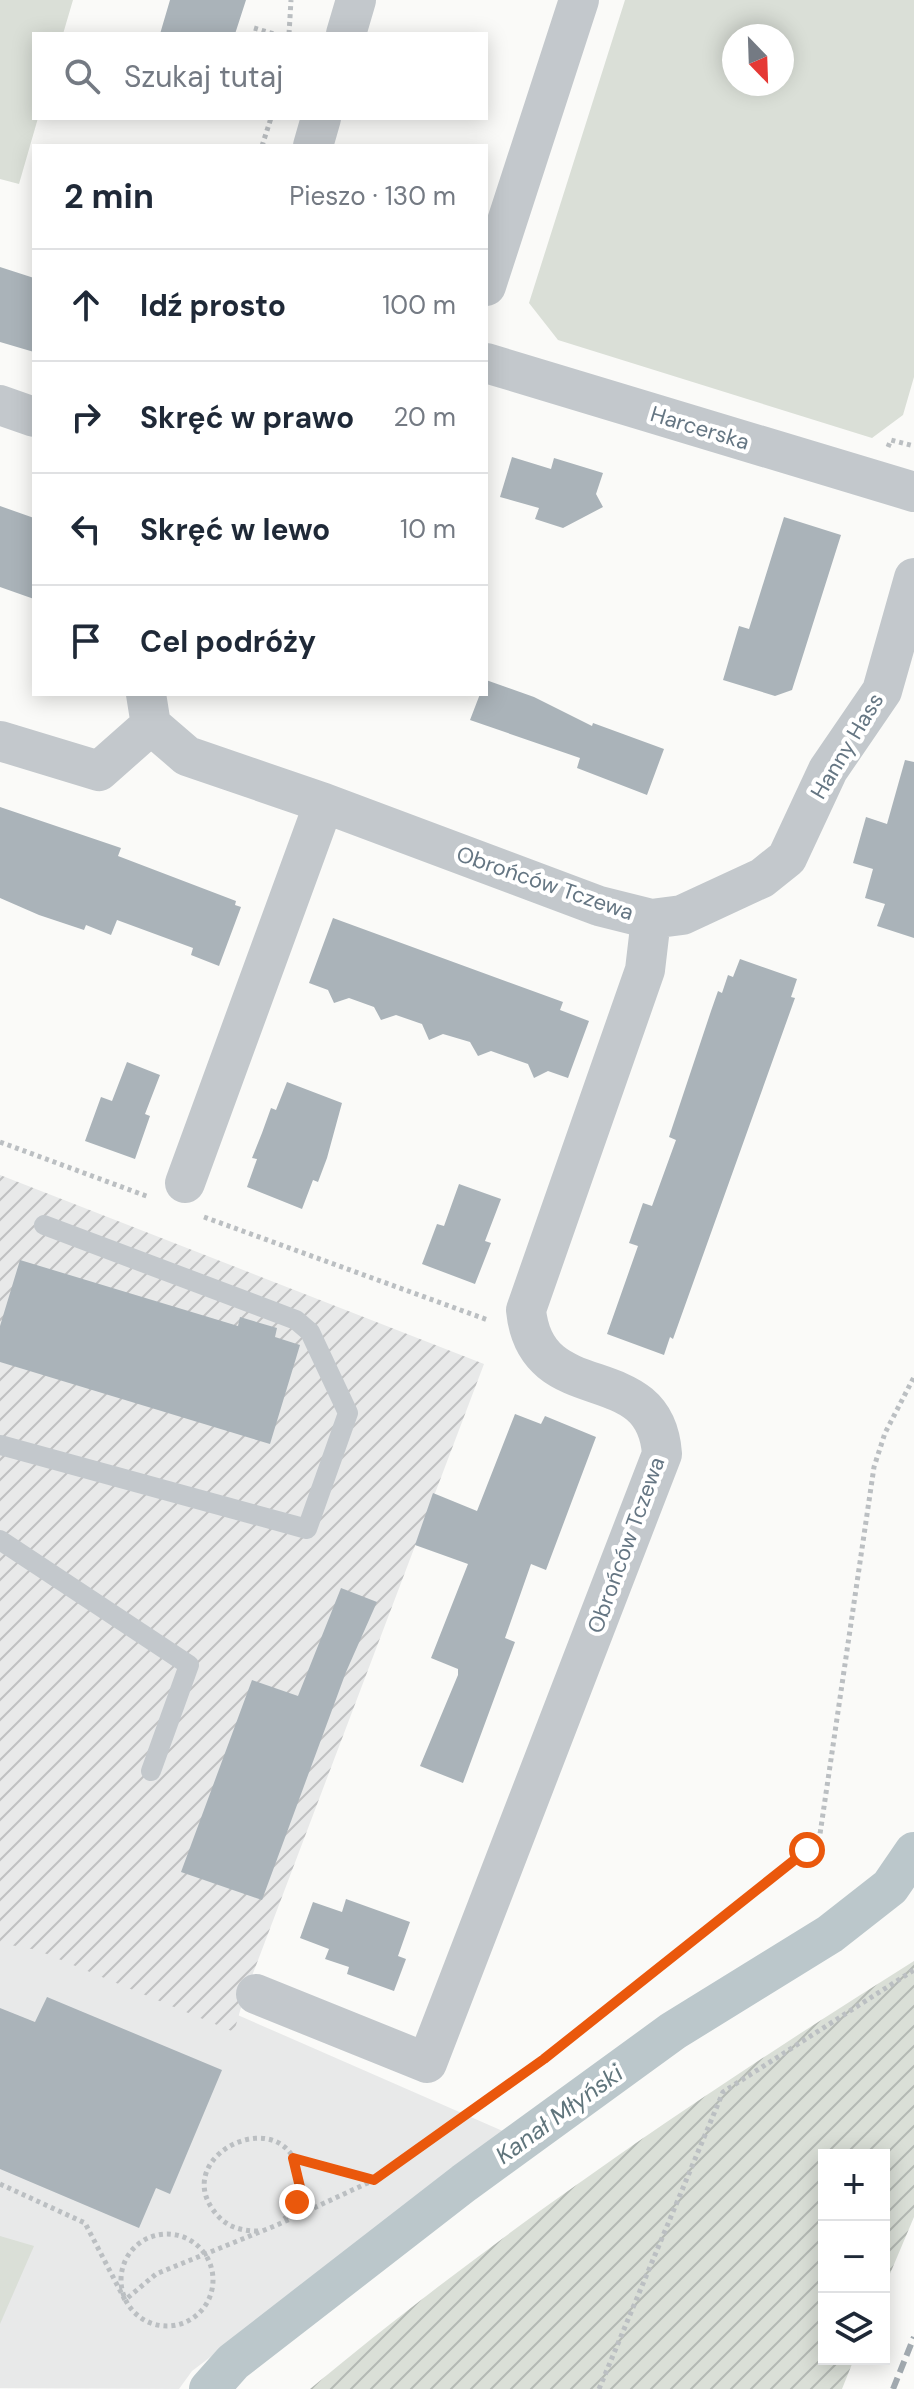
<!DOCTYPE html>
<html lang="pl">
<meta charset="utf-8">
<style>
body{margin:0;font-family:"DM Sans",sans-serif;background:#f6f6f7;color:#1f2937}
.controls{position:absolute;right:24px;bottom:24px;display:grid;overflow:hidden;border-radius:0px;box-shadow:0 4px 20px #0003}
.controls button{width:72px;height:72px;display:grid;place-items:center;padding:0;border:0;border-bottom:2px solid #e0e1e3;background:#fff;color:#1f2937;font:40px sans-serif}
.compass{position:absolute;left:722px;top:24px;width:72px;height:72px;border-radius:50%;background:#fff;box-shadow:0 4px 20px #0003;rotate:157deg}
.stop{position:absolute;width:24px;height:24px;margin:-18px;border:6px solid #ea580c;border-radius:50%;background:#fff}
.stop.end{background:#ea580c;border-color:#fff;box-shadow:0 2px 8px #0008}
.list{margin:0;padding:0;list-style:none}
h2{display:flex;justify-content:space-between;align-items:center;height:104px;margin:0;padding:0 32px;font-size:34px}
h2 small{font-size:26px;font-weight:400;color:#747a83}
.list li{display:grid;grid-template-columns:52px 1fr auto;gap:24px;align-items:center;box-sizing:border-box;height:112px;padding:0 32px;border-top:2px solid #e0e1e3}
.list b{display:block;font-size:30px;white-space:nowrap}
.list em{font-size:26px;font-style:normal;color:#747a83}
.icon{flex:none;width:44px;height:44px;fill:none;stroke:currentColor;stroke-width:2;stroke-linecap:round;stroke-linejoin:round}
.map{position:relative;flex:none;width:914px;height:2389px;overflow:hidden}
.search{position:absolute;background:#fff;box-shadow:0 4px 20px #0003;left:32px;top:32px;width:456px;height:88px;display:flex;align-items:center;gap:20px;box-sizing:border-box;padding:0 28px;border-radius:0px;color:#747a83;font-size:30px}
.panel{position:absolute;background:#fff;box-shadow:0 4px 20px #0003;left:32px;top:144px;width:456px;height:552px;border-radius:0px}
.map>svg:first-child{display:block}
.built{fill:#e8e9e9}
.industrial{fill:url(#industrial-furrows)}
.green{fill:#dadfd7;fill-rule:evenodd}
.garden{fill:url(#garden-furrows)}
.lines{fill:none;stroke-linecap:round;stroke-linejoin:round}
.canal{stroke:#bbc7cb;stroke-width:40}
.building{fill:#aab3b9}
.path{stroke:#bbbfc2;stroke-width:5;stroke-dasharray:4 4;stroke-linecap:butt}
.service{stroke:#c3c8cc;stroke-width:20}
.minor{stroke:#c3c8cc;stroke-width:40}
.rail{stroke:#a2aab0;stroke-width:6;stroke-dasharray:12 6;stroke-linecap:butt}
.route{stroke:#ea580c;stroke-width:10}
.labels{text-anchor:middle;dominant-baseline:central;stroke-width:8;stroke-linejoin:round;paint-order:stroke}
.street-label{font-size:22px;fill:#657683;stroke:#fff}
.water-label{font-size:24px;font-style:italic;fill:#60757c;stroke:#fff}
</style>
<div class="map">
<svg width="914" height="2389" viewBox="0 0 914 2389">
<defs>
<pattern id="industrial-furrows" width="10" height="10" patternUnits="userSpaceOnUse" patternTransform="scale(2)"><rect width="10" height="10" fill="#e8e9e9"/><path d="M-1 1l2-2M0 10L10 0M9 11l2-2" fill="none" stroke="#c0c1c2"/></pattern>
<pattern id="garden-furrows" width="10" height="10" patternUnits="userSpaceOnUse" patternTransform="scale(2)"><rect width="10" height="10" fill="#dadfd7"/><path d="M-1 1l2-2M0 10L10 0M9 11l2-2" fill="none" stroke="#b4b9b4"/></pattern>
</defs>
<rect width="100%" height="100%" fill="#fafaf8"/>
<!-- built -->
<path class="built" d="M 0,1911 L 505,2132 L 192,2371 L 179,2389 L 0,2388 Z"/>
<!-- industrial -->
<path class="industrial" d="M 0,1175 L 484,1364 L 244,1997 L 234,2032 L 37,1950 L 0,1943 Z"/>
<!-- green -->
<path class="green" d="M 0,0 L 73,0 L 63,34 L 34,34 L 34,118 L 38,118 L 19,184 L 0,179 Z
M 625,0 L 914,0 L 914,377 L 903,415 L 872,438 L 558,340 L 529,303 ZM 734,36 L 782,36 L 782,84 L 734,84 Z
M 0,2236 L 34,2246 L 0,2324 Z"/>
<!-- garden -->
<path class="garden" d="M 914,1961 L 914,2217 L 884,2288 L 884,2155 L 824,2155 L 824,2359 L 854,2359 L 842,2389 L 310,2389 C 497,2233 708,2090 914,1961 Z"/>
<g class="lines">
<!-- canal -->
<path class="canal" d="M 209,2389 L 233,2362 L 464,2183 L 673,2031 L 830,1934 L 890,1887 L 914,1852"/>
</g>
<!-- building -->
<path class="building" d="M 170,0 L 246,0 L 235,34 L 160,34 Z
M 0,267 L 34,278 L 34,352 L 0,342 Z
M 512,457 L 551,469 L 554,458 L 603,473 L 596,494 L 603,507 L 563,528 L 535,519 L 539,508 L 500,497 Z
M 0,506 L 34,518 L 34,599 L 0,587 Z
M 784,517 L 841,535 L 792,690 L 775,696 L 723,680 L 739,626 L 749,629 Z
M 486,680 L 534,697 L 592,726 L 593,723 L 664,749 L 647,795 L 577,768 L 580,758 L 470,720 L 480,694 L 486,694 Z
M 905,760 L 914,762 L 914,938 L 877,926 L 885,904 L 865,898 L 873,869 L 853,863 L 866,817 L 887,824 Z
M 0,807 L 121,848 L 118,856 L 236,901 L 235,905 L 241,907 L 219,966 L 191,955 L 193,948 L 117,920 L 111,935 L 86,925 L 84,930 L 39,915 L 0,898 Z
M 333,918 L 563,1002 L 560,1010 L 589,1021 L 568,1078 L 548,1071 L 534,1078 L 528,1064 L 491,1051 L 478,1056 L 470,1042 L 443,1034 L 429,1040 L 422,1024 L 396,1015 L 381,1020 L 374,1007 L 349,998 L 334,1003 L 328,990 L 309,983 Z
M 740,959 L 797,979 L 791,997 L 795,998 L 673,1339 L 670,1337 L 664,1355 L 607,1334 L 638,1246 L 629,1243 L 643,1203 L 652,1206 L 676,1140 L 669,1137 L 711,1011 L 718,991 L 722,993 L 728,975 L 733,977 Z
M 127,1062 L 160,1075 L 145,1114 L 150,1116 L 135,1159 L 85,1141 L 101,1097 L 112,1101 Z
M 287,1082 L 342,1103 L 327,1158 L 318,1182 L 313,1180 L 302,1209 L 247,1187 L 257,1159 L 252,1158 L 262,1133 L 271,1108 L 276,1110 Z
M 459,1184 L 501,1199 L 485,1241 L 491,1243 L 475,1284 L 422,1264 L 437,1224 L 444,1226 Z
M 20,1260 L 238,1326 L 240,1317 L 277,1328 L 275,1337 L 300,1345 L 270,1444 L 0,1362 L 0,1326 Z
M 515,1414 L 541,1424 L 545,1416 L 596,1437 L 546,1570 L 531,1564 L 505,1638 L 515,1642 L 463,1783 L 420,1766 L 458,1675 L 458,1669 L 431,1658 L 468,1564 L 415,1545 L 433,1493 L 477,1511 Z
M 341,1588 L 377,1602 L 346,1672 L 262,1900 L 181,1872 L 252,1680 L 298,1696 Z
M 346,1899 L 410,1922 L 398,1956 L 406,1959 L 394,1991 L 347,1974 L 349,1967 L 325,1959 L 329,1949 L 300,1938 L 313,1902 L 342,1912 Z
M 47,1997 L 222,2070 L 170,2194 L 156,2188 L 139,2228 L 0,2169 L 0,2008 L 35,2022 Z"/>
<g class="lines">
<!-- path -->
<path class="path" d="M 254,28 L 274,34
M 289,34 L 291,0
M 262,146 L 271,118
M 888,447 L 891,440 L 914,446
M 0,1142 L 149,1197
M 204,1217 L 488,1320
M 293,2158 L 373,2180
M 0,2184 L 85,2223 L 125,2300 L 156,2274 L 277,2225 L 374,2180 L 544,2059 L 807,1850 L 820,1834 L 874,1467 L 885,1433 L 914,1377
M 258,2231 C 244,2231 229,2228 219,2217 C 161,2156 291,2095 300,2180 C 301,2195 295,2210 284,2219
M121 2280a46 46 0 1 1 92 0a46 46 0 1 1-92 0Z
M 599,2389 L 723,2092 L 914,1970"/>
<!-- service -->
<path class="service" d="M 0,1445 L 307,1529 L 348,1413 L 310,1332 L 296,1320 L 44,1225
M 0,1540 L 189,1665 L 151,1771"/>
<!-- minor -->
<path class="minor" d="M 346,34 L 356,0
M 313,146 L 321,118
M 486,286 L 579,0
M 486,363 L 914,492
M 0,405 L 34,417
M 146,694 L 151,725 L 187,756 L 324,803 L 599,906 L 651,919 L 645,970 L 526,1310 C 536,1412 655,1355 662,1454 L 427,2063 L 256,1994
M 0,741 L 99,771 L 151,725
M 651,919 L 682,915 L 762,878 L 787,858 L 828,770 L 882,691 L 914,578
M 185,1183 L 324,803"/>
<!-- rail -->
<path class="rail" d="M 893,2389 L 914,2337"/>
</g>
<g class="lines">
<!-- route -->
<path class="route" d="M 297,2202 L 300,2187 L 293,2158 L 374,2180 L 544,2059 L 807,1850"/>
</g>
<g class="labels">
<!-- street labels -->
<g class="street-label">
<text transform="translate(700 428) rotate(17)">Harcerska</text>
<text transform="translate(847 746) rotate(-59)">Hanny Hass</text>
<text transform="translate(545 883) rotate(19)">Obrońców Tczewa</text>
<text transform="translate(626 1545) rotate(-70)">Obrońców Tczewa</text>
</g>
<!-- water labels -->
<g class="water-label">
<text transform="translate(559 2114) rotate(-36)">Kanał Młyński</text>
</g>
</g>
</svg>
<div class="controls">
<button>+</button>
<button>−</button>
<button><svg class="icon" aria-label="layers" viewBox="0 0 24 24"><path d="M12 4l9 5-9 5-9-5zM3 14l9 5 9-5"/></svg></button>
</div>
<svg class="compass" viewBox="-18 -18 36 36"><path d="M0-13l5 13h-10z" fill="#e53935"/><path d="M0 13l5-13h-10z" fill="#747a83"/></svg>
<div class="stop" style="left:807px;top:1850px"></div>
<div class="stop end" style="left:297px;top:2202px"></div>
<div class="search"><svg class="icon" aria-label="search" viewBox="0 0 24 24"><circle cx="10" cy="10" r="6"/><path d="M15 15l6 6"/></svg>Szukaj tutaj</div>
<section class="panel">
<h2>2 min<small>Pieszo · 130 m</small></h2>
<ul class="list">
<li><svg class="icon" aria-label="ahead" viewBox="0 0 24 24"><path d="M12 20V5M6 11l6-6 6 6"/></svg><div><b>Idź prosto</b></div><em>100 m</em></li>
<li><svg class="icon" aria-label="right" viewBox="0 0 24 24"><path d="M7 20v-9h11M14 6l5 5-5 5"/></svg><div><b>Skręć w prawo</b></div><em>20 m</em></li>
<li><svg class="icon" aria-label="left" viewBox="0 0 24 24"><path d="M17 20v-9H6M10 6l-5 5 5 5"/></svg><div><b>Skręć w lewo</b></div><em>10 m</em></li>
<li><svg class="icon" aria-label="arrive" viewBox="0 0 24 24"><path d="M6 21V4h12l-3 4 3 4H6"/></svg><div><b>Cel podróży</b></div></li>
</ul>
</section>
</div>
